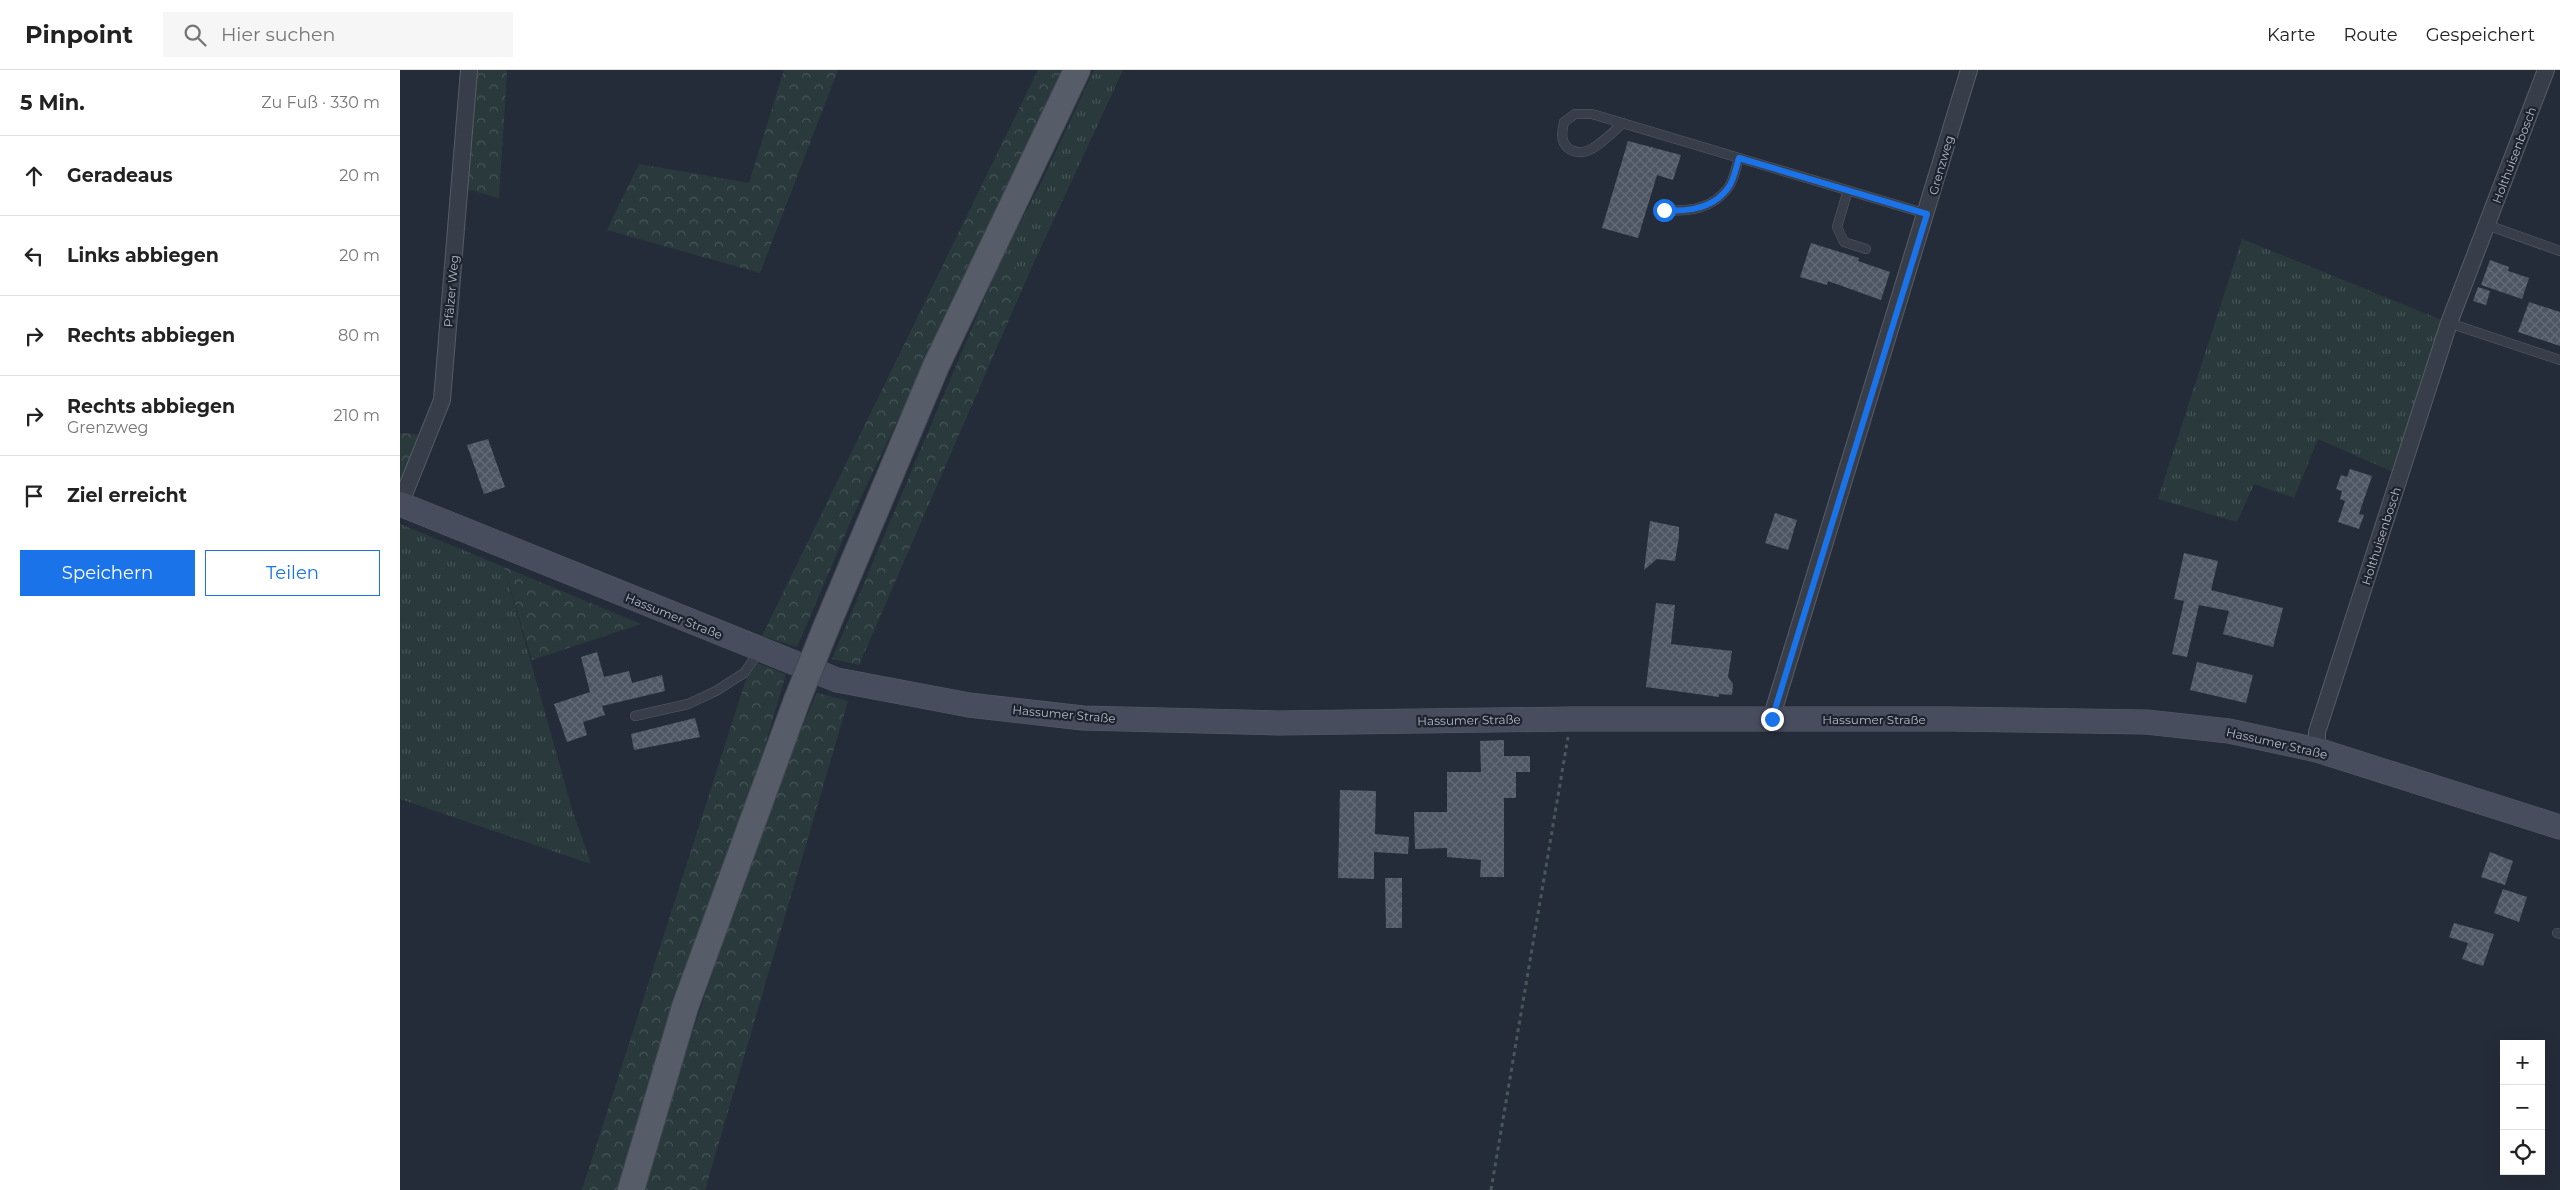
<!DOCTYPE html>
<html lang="de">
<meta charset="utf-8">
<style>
body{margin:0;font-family:Montserrat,sans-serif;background:#f6f6f6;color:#222}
.controls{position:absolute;right:15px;bottom:15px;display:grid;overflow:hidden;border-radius:0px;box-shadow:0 5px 20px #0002}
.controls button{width:45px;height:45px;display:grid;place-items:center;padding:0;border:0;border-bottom:1px solid #e0e0e0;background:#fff;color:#222;font:25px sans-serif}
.stop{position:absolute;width:15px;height:15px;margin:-11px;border:4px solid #1a73e8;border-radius:50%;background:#fff}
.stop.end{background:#1a73e8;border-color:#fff;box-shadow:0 1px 5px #0008}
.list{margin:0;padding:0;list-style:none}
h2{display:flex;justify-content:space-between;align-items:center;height:65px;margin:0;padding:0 20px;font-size:21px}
h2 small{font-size:16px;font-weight:400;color:#767676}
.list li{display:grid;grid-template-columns:32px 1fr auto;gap:15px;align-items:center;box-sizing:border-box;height:80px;padding:0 20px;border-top:1px solid #e0e0e0}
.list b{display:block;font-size:19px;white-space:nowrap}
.list p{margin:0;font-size:16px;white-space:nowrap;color:#767676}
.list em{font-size:16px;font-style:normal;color:#767676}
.actions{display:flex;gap:10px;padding:15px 20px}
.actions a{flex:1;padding:11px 0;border:1px solid #1a73e8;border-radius:0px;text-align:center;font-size:18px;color:#1a73e8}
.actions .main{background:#1a73e8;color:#fff}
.icon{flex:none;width:28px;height:28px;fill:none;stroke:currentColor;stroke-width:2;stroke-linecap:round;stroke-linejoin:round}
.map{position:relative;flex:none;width:2160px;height:1120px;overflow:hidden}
header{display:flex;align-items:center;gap:30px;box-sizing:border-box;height:70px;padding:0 25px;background:#fff;border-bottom:1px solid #e0e0e0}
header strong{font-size:24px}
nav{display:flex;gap:28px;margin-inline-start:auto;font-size:18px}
.search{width:350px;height:45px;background:#f6f6f6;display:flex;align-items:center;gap:12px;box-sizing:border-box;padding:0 18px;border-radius:0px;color:#767676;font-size:19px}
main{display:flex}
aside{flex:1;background:#fff}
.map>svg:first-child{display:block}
.grass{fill:url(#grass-tufts)}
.forest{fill:url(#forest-crowns)}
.building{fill:url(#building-cross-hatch)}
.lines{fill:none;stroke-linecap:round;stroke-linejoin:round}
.lane-casing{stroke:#565c67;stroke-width:10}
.street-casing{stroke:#565c67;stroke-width:18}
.secondary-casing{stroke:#565c67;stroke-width:25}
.primary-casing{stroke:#414752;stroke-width:28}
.path{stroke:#48575b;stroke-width:3;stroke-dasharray:4 4;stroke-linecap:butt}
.lane{stroke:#383e49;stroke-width:9}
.street{stroke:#383e49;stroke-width:16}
.secondary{stroke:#474d5c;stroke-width:24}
.primary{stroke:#565d69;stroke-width:26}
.primary-bridge-casing{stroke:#414752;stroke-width:28;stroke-linecap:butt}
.primary-bridge{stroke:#565d69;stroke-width:26}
.route{stroke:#1a73e8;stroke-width:6}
.labels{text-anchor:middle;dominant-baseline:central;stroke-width:4.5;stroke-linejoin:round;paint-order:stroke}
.street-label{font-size:12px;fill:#b4b9c5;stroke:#1d232e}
</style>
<header>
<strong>Pinpoint</strong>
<div class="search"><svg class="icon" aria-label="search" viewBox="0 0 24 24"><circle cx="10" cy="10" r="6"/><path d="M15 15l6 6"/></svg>Hier suchen</div>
<nav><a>Karte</a><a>Route</a><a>Gespeichert</a></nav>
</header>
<main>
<aside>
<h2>5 Min.<small>Zu Fuß · 330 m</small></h2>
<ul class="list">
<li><svg class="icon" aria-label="ahead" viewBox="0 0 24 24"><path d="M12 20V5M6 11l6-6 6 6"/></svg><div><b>Geradeaus</b></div><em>20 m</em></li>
<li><svg class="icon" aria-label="left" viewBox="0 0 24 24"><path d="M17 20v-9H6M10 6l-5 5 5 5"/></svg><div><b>Links abbiegen</b></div><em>20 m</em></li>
<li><svg class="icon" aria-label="right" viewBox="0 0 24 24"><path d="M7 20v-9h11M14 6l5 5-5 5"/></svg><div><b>Rechts abbiegen</b></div><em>80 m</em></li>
<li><svg class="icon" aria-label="right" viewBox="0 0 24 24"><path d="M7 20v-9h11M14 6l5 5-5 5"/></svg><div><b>Rechts abbiegen</b><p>Grenzweg</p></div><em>210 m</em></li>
<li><svg class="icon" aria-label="arrive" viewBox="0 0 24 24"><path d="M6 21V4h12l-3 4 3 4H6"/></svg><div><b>Ziel erreicht</b></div></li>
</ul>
<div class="actions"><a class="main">Speichern</a><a>Teilen</a></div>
</aside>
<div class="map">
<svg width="2160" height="1120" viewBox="0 0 2160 1120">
<defs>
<pattern id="grass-tufts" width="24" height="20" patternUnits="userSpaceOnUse" patternTransform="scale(1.25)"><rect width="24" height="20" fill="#2a3a3c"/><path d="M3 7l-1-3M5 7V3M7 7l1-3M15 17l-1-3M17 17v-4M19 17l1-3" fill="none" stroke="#465457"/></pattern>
<pattern id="forest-crowns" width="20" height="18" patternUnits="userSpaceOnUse" patternTransform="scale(1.25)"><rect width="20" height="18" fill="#2a3a3c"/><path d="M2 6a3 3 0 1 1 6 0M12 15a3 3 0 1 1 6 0" fill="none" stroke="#465457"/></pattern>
<pattern id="building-cross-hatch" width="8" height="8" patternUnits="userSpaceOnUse" patternTransform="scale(1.25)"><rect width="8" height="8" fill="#4e5664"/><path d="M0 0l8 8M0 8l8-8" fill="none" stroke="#656c79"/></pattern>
</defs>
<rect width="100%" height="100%" fill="#252c39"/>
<!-- grass -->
<path class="grass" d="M 694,0 L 723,0 L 630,201 L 600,192 L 644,107 Z
M 1842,169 L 2049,253 L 2000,405 L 1918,369 L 1894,428 L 1854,414 L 1837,452 L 1758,429 Z
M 0,454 L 104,497 L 172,739 L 191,794 L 0,729 Z"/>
<!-- forest -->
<path class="forest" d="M 69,0 L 107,0 L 99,128 L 60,117 Z
M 384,0 L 438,0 L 360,203 L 207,160 L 239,94 L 349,113 Z
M 638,0 L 665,0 L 462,425 L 397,577 L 362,566 Z
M 600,192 L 630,201 L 459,595 L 432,589 Z
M 0,363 L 28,365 L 0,420 Z
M 104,497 L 241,554 L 132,590 Z
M 352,591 L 386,604 L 234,1120 L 182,1120 Z
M 417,623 L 448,631 L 305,1120 L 245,1120 L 258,1066 L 372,725 Z"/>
<!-- building -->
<path class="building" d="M 1228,71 L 1281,85 L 1273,110 L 1257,105 L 1238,168 L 1202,158 Z
M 1411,173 L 1459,188 L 1458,191 L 1490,202 L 1481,230 L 1428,211 L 1427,215 L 1400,207 Z
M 2090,190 L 2109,197 L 2108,201 L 2129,208 L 2122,229 L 2081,215 Z
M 2078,217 L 2090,221 L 2086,235 L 2073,231 Z
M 2129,232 L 2160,242 L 2160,276 L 2118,262 Z
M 88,369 L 105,417 L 84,424 L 67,375 Z
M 1950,399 L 1972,406 L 1959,444 L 1964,445 L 1959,459 L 1938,452 L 1945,431 L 1940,429 L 1942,421 L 1936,419 L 1941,405 L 1947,407 Z
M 1375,443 L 1397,450 L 1388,480 L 1365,473 Z
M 1250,451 L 1279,457 L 1279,466 L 1275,491 L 1257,489 L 1244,500 Z
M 1784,483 L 1818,491 L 1811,520 L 1883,538 L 1873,577 L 1823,564 L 1829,541 L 1799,535 L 1787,587 L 1772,584 L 1784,531 L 1774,529 Z
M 1256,533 L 1275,535 L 1271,574 L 1332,581 L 1328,607 L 1333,614 L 1332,625 L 1319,624 L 1319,627 L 1246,617 Z
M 197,582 L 204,607 L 229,601 L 232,613 L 262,605 L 265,621 L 202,636 L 205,645 L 183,652 L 187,665 L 167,672 L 154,634 L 190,622 L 181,587 Z
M 1797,592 L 1853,605 L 1846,633 L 1790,620 Z
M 295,648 L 300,667 L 234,680 L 231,664 Z
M 1104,670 L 1104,686 L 1130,686 L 1130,702 L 1116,702 L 1116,728 L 1104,728 L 1104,807 L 1080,807 L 1081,790 L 1047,787 L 1047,778 L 1015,779 L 1014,742 L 1047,742 L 1047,702 L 1081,702 L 1080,671 Z
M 940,720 L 976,721 L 975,764 L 1009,767 L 1008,784 L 974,782 L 974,809 L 938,808 Z
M 2090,782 L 2113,791 L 2105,815 L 2081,807 Z
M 985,808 L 1002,808 L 1002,858 L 986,858 Z
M 2103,819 L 2127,827 L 2119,852 L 2094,843 Z
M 2054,853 L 2094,864 L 2083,896 L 2062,889 L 2068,873 L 2049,867 Z"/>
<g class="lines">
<!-- lane casing -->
<g class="lane-casing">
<path id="lane" d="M 1223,53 C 1210,64 1186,93 1168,78 C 1160,71 1162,62 1164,52 L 1175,44 L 1192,44 L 1527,144
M 1448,120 L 1437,157 L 1444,172 L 1466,179
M 1264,140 C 1289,142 1312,139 1328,118 C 1334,111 1336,97 1339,88
M 2087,155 L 2160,181
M 2049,253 L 2160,290
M 235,646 L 288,634 L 316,621 L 344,603 L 360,580
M 2157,863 L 2160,864"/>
</g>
<!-- street casing -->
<g class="street-casing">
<path id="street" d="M 2,435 L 5,422 L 42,330 L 69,0
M 1371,649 L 1569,0
M 1917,680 L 1917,662 L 2049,253 L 2146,0"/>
</g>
<!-- secondary casing -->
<g class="secondary-casing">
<path id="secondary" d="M 0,434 L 437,610 L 569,635 L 683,648 L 879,653 L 1171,649 L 1549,649 L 1746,652 L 1829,661 L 1917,680 L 2160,757"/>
</g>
<!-- primary casing -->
<g class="primary-casing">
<path id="primary" d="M 425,560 L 536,296 L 677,0
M 231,1120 L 285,937 L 397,630"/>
</g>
<!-- path -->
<path class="path" d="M 1091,1120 L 1168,667"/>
<!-- lane -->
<use href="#lane" class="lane"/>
<!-- street -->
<use href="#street" class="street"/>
<!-- secondary -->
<use href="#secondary" class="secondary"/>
<!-- primary -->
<use href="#primary" class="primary"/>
<!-- primary-bridge casing -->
<g class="primary-bridge-casing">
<path id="primary-bridge" d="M 397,630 L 425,560"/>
</g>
<!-- primary-bridge -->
<use href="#primary-bridge" class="primary-bridge"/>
</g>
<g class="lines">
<!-- route -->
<path class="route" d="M 1264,140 C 1288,142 1313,139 1328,118 C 1334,111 1336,97 1339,88 L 1527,144 L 1372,649"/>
</g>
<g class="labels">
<!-- street labels -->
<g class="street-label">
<text transform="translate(2114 85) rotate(-69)">Holthuisenbosch</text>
<text transform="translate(1541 95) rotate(-74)">Grenzweg</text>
<text transform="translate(51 221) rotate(-85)">Pfälzer Weg</text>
<text transform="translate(1981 466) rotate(-72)">Holthuisenbosch</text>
<text transform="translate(274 546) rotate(22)">Hassumer Straße</text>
<text transform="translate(664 644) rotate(5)">Hassumer Straße</text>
<text x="1474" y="649">Hassumer Straße</text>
<text transform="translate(1069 650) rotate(-1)">Hassumer Straße</text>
<text transform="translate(1877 673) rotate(13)">Hassumer Straße</text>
</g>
</g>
</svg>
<div class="controls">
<button>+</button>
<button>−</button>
<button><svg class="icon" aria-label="locate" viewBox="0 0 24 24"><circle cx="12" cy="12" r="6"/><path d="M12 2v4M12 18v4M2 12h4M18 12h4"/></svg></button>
</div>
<div class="stop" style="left:1264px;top:140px"></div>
<div class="stop end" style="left:1372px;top:649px"></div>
</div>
</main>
